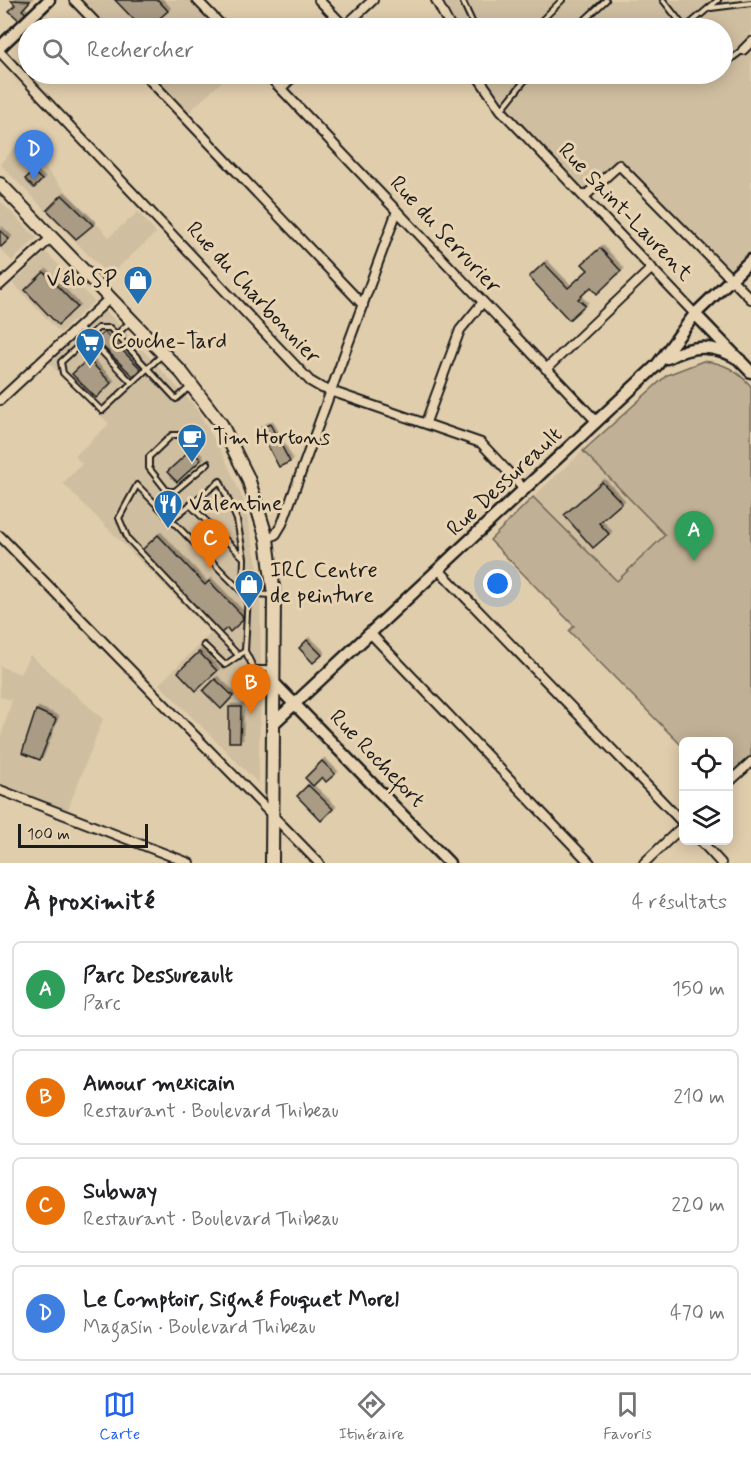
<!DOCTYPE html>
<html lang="fr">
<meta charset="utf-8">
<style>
body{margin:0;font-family:Mynerve,sans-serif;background:#f2f2f2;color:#202124}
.controls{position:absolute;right:18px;bottom:18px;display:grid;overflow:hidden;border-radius:9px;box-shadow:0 3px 15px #0003}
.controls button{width:54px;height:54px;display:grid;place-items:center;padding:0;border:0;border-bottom:2px solid #e0e0e0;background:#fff;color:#202124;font:30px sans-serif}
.scale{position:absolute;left:18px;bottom:15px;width:130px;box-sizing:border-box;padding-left:6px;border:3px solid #1c1c1c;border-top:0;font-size:16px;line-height:21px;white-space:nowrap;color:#1c1c1c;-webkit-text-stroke:4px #e8d4b2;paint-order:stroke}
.you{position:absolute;left:498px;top:584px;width:21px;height:21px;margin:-15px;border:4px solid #fff;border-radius:50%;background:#1a73e8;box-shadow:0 0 0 9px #1a73e833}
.badge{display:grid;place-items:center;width:39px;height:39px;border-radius:50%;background:#2563eb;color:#fff;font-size:20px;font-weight:700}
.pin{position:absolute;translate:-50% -50px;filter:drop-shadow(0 2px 3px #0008)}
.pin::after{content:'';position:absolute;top:32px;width:21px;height:18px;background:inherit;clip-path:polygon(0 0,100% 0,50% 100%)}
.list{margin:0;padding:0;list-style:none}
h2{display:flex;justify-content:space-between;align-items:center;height:78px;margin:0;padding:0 24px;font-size:26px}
h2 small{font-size:20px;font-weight:400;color:#757577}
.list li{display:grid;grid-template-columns:39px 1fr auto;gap:18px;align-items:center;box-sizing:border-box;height:96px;margin:0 12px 12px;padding:0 12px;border:2px solid #e0e0e0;border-radius:9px}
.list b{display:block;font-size:22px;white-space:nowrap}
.list p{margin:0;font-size:20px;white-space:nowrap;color:#757577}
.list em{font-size:20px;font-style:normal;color:#757577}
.icon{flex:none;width:33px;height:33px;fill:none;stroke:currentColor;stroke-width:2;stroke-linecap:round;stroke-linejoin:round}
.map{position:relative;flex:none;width:751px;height:863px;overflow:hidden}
.search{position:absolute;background:#fff;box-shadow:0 3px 15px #0003;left:18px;right:18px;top:18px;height:66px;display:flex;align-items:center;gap:15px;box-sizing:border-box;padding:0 21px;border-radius:33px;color:#757577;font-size:22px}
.sheet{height:510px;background:#fff}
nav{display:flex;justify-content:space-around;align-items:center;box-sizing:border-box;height:84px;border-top:2px solid #e0e0e0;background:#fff;font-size:16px;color:#757577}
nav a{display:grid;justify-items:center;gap:3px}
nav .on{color:#2563eb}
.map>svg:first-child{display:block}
.built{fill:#d0bea0}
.green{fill:#c0b095;stroke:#6e6658;stroke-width:1.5}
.building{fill:#a99b84;stroke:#1c1c1c;stroke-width:1.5;filter:url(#shadow)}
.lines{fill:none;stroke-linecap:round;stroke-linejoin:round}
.lane-casing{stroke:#1c1c1c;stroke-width:8}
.street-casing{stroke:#1c1c1c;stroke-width:12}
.secondary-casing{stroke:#1c1c1c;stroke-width:15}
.primary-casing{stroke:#1c1c1c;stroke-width:16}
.lane{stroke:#e8d4b2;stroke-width:4}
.street{stroke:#e8d4b2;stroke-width:8}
.secondary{stroke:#e8d4b2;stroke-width:10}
.primary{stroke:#e8d4b2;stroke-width:12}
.labels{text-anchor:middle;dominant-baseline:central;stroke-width:6;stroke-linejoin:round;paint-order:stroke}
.street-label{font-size:22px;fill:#1c1c1c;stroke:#e8d4b2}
.poi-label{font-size:22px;fill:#1c1c1c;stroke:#e8d4b2;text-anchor:start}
</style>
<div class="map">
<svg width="751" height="863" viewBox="0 0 751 863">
<defs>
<filter id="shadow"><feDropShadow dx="2.5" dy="-2.5" stdDeviation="0" flood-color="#0004"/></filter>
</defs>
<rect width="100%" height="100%" fill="#e0cdac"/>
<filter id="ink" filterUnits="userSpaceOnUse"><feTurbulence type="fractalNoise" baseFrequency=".0167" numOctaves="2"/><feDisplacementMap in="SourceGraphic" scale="12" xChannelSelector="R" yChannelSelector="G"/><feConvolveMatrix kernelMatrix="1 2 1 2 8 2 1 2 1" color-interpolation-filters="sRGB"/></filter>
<g filter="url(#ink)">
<!-- built -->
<path class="built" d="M 78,0 L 194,0 L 221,28 L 105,28 Z
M 442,0 L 751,0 L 751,265 L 734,281 L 619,161 L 586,192 L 497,100 L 483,74 L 722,74 L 722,28 L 458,28 Z
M 148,74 L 230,74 L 187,114 Z
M 20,142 L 109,237 L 138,212 L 156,233 L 109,276 L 0,164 Z
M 0,201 L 37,238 L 12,261 L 0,249 Z
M 46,252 L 94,301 L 60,333 L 13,283 Z
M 105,310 L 194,405 L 223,454 L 244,502 L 260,578 L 261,692 L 258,783 L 159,684 L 211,633 L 63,483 L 82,464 L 75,456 L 109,424 L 49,363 Z
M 583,451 L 665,535 L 616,582 L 533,497 Z
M 30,655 L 103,719 L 65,817 L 0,791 L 0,740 L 12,700 L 0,697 L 0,666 L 20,674 Z"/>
<!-- green -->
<path class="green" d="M 703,361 C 725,363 736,370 751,386 L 751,761 L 728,782 L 728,742 L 684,742 L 683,747 L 569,631 L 574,626 L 490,540 L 533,497 L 617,581 L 665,535 L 583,451 L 667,375 Z"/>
<!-- building -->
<path class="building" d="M 11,0 L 30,1 L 22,10 L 28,15 L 21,22 L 9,11 L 15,5 Z
M 115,0 L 158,0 L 168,11 L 148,28 L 142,28 Z
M 33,172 L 42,180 L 34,188 L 25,179 Z
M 62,195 L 93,225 L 76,239 L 47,210 Z
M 0,230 L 9,239 L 1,247 L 0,246 Z
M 600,248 L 621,271 L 597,294 L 591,287 L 578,299 L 585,305 L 569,320 L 529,277 L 544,263 L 568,288 L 588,270 L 582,264 Z
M 44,272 L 77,307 L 58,325 L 25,290 Z
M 104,332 L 141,369 L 134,377 L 96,340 Z
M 88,359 L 111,383 L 96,398 L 72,374 Z
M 270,424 L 290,462 L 279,467 L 259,429 Z
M 191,450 L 201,460 L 177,482 L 167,472 Z
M 602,482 L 622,503 L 599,523 L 609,534 L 593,548 L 564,515 Z
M 158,535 L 205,585 L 209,581 L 242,615 L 243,620 L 230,632 L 227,628 L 221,633 L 142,550 Z
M 307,640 L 322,655 L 313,663 L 299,648 Z
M 199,652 L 217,671 L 196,691 L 178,672 Z
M 215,679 L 233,696 L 221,709 L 203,691 Z
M 229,707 L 241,707 L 240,742 L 229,742 Z
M 36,710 L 56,719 L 40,760 L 22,753 Z
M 322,761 L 335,774 L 326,782 L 322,777 L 313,786 L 305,778 Z
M 308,785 L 333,809 L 321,821 L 297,796 Z"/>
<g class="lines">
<!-- lane casing -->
<g class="lane-casing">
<path id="lane" d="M 462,0 L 475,28
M 663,0 L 685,28
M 711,8 L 751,3
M 534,28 L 562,0
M 576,28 L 606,0
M 685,28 L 718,0
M 722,62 L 726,63 L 743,50
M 502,109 L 530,74
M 79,328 L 132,383 L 163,354
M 116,335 L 131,321
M 132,383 L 102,411 L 63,373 L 61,362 L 98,328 L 110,328 L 176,399 L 190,387
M 189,435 L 172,435 L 149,457 L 149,468 L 167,491 L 175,491 L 208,463
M 190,505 L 244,558 L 243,593
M 171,520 L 220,481 L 237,520 L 244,558
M 248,594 L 245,651 L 254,669 L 270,669
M 204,645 L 225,665 L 245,651
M 239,656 L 128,539 L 119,518 L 137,485 L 243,593 L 270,595"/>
</g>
<!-- street casing -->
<g class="street-casing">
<path id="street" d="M 74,0 L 101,28
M 197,0 L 224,28
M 319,0 L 345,27
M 436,0 L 451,28
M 343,28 L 373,0
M 743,50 L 751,42
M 0,52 L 310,381 L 322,388 L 481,443 L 525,490
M 144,74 L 363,305
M 267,74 L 597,422
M 476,74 L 501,110 L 695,314
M 281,88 L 296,74
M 584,197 L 619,165 L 751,299
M 0,285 L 52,237
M 546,369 L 652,268
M 0,400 L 110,298
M 426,422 L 460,330 L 483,302
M 0,536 L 319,863
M 267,539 L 276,534 L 282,524 L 397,211
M 439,570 L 684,824
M 371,634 L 590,863
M 728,783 L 751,762
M 0,790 L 189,863
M 700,840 L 721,863
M 644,863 L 684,825"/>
</g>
<!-- secondary casing -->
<g class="secondary-casing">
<path id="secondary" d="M 0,47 L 49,0
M 695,314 L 751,372
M 667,358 C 693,344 715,344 740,360
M 275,684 L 449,863
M 275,722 L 657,365 L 695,314 L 751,260"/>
</g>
<!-- primary casing -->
<g class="primary-casing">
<path id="primary" d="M 0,184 L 182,373 L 221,424 L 248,478 L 267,539 L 274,595 L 272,863"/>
</g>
<!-- lane -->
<use href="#lane" class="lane"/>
<!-- street -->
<use href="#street" class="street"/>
<!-- secondary -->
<use href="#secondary" class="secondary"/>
<!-- primary -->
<use href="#primary" class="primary"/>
</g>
</g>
<!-- icons -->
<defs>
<g id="shop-pin" transform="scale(1.5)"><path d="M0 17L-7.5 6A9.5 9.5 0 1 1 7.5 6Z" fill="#1f6fb2" stroke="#e8d4b2"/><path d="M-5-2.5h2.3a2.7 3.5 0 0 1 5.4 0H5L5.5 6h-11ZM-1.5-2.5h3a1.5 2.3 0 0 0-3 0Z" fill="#fff"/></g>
<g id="supermarket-pin" transform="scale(1.5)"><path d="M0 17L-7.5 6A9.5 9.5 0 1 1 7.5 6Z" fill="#1f6fb2" stroke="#e8d4b2"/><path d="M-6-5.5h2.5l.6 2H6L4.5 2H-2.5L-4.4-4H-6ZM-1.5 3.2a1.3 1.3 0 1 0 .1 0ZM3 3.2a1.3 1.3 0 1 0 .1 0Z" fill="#fff"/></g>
<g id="cafe-pin" transform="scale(1.5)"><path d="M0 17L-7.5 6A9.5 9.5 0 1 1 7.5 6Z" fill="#1f6fb2" stroke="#e8d4b2"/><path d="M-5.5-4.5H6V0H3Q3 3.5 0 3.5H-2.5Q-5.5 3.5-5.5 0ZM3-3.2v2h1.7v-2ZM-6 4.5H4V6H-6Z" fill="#fff"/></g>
<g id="restaurant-pin" transform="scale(1.5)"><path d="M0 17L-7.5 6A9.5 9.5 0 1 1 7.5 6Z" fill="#1f6fb2" stroke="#e8d4b2"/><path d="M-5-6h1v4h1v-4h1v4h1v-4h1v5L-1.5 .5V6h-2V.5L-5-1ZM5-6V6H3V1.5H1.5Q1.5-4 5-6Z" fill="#fff"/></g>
</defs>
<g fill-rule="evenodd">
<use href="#shop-pin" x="138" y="280"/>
<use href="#supermarket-pin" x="90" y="342"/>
<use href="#cafe-pin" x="192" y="438"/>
<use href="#restaurant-pin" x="168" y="504"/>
<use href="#shop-pin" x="249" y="584"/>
</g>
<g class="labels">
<!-- street labels -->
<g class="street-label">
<text transform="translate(625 212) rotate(46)">Rue Saint-Laurent</text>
<text transform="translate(445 235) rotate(47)">Rue du Serrurier</text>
<text transform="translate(253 293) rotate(47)">Rue du Charbonnier</text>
<text transform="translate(505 482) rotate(-43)">Rue Dessureault</text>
<text transform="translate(377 759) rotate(46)">Rue Rochefort</text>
</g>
<!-- poi labels -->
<g class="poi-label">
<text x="117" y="280" text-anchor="end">Vélo SP</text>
<text x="111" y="342">Couche-Tard</text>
<text x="213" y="438">Tim Hortons</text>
<text x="189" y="504">Valentine</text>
<text x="270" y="571">IRC Centre<tspan x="270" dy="25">de peinture</tspan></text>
</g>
</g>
</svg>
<div class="controls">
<button><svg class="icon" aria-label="locate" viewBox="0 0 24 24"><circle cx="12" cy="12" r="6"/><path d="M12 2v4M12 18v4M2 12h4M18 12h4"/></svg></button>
<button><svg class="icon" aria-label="layers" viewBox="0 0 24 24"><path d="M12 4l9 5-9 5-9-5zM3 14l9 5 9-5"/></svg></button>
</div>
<div class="scale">100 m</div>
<div class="you"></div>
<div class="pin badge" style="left:694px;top:561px;background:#2e9e5b">A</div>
<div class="pin badge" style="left:251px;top:714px;background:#e8710a">B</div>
<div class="pin badge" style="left:210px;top:569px;background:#e8710a">C</div>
<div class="pin badge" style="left:34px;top:180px;background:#3f7fe0">D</div>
<div class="search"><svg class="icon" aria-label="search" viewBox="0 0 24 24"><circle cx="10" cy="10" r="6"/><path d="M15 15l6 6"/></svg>Rechercher</div>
</div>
<section class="sheet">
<h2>À proximité<small>4 résultats</small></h2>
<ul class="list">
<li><span class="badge" style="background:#2e9e5b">A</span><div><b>Parc Dessureault</b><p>Parc</p></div><em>150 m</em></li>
<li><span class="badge" style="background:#e8710a">B</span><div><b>Amour mexicain</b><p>Restaurant · Boulevard Thibeau</p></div><em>210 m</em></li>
<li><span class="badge" style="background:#e8710a">C</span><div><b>Subway</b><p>Restaurant · Boulevard Thibeau</p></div><em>220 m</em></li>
<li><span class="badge" style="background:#3f7fe0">D</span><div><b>Le Comptoir, Signé Fouquet Morel</b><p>Magasin · Boulevard Thibeau</p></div><em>470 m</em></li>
</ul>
</section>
<nav>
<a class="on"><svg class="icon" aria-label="map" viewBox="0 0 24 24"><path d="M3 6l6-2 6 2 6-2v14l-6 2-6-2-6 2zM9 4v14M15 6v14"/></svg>Carte</a>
<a><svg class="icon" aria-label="directions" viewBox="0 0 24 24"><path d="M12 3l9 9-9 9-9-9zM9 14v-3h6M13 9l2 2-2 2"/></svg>Itinéraire</a>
<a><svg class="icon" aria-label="saved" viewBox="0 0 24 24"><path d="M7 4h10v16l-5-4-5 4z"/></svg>Favoris</a>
</nav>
